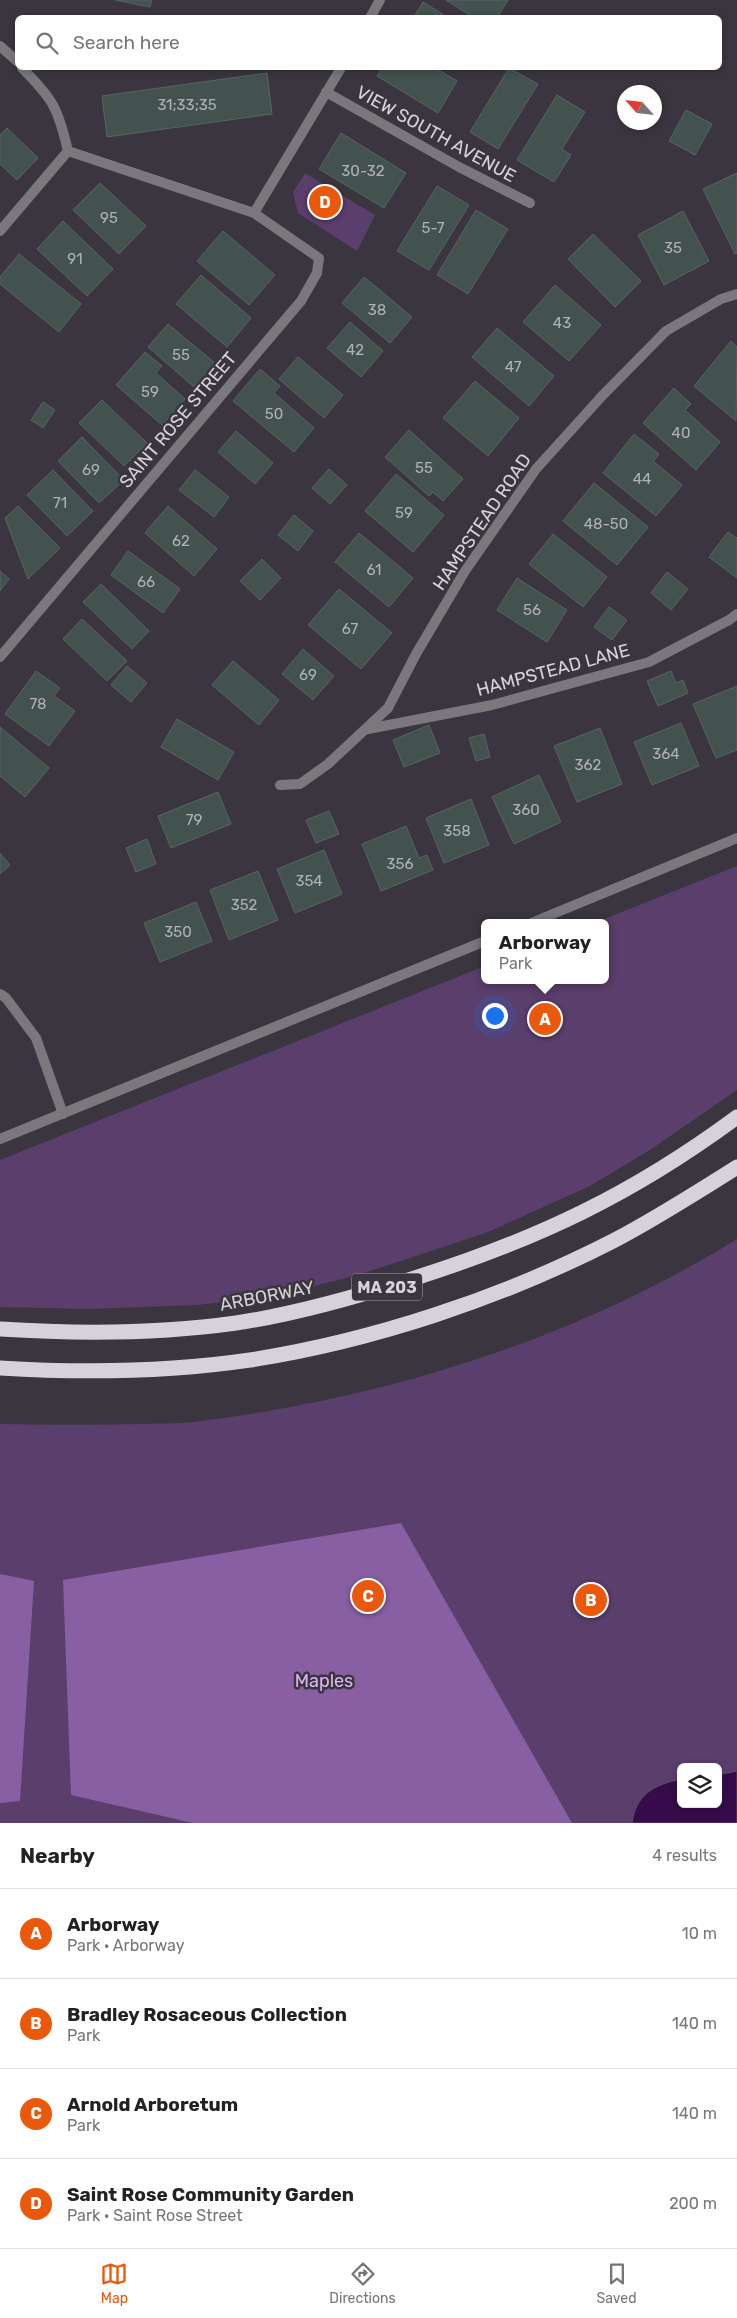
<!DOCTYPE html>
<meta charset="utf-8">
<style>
body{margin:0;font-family:Rubik,sans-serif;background:#f2f2f2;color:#222}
.controls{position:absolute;right:15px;bottom:15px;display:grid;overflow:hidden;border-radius:8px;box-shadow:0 2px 8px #0003}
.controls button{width:45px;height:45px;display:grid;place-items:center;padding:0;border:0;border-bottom:1px solid #e0e0e0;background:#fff;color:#222;font:25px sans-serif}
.compass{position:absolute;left:617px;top:85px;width:45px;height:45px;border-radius:50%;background:#fff;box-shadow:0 2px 8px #0003;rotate:297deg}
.you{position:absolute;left:494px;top:1015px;width:18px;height:18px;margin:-12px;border:4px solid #fff;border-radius:50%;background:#1a73e8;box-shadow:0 0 0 8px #1a73e833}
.badge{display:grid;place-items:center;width:32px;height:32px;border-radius:50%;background:#ea580c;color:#fff;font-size:16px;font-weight:700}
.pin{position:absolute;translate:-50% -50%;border:2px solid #fff;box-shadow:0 1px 5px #0006}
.popup{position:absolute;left:481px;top:919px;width:128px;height:65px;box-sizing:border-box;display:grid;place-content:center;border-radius:8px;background:#fff;filter:drop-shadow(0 1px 4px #0005);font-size:16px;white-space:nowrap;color:#767676}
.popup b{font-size:19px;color:#222}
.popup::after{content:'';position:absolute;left:50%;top:100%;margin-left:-10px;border:10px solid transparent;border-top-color:#fff}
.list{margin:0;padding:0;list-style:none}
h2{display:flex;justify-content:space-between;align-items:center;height:65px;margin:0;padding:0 20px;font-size:21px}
h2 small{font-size:16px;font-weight:400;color:#767676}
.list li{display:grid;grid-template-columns:32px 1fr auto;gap:15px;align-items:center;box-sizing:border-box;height:90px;padding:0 20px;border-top:1px solid #e0e0e0}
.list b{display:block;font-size:19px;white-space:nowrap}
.list p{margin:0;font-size:16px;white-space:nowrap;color:#767676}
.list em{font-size:16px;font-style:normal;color:#767676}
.icon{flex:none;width:28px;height:28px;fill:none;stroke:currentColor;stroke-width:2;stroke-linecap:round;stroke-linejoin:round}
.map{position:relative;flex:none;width:737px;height:1823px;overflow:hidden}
.search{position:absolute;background:#fff;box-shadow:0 2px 8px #0003;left:15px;right:15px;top:15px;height:55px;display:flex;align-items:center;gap:12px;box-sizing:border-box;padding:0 18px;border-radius:8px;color:#767676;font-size:19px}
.sheet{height:425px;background:#fff}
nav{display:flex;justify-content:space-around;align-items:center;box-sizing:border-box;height:70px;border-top:1px solid #e0e0e0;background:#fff;font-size:14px;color:#767676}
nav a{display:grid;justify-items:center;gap:2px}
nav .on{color:#ea580c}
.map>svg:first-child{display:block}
.green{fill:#5a3e6c;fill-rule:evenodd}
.forest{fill:#885fa2}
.water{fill:#350b4a;stroke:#654775}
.building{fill:#43514f;stroke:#586564}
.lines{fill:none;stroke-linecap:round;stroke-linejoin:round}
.street{stroke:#7a787c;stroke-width:10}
.highway{stroke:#d7d1dc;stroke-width:15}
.labels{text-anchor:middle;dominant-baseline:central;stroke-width:5;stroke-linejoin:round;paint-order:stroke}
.number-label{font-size:15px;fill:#b1b2b6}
.shield{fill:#3a353e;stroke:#a7a4aa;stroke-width:1}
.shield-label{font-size:16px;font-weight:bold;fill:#d6d3d9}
.street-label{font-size:18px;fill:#d6d3d9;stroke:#3a353e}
.park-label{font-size:18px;fill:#e0b3fd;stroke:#3a353e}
</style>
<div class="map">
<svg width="737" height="1823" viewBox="0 0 737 1823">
<rect width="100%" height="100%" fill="#3a353e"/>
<!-- green -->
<path class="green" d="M 305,173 L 375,215 L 357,251 L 298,213 L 293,192 Z
M 737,866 L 737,1090 L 650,1150 L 590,1186 L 486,1233 L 361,1274 L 280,1295 L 197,1305 L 90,1309 L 0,1307 L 0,1160 L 485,966 L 485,980 L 605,980 L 605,923 L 594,923 Z
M 737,1239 L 737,1823 L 0,1823 L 0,1424 C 48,1425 95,1425 143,1424 C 163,1423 182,1424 201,1421 C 390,1397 575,1339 737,1239 ZM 681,1767 L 718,1767 L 718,1804 L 681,1804 Z"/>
<!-- forest -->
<path class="forest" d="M 401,1523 L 572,1823 L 193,1823 L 71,1795 L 63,1580 Z
M 0,1574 L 34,1581 L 20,1801 L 0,1803 Z"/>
<!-- water -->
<path class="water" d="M 737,1771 L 737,1823 L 632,1823 C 636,1794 654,1785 681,1779 L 681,1804 L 718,1804 L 718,1775 Z"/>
<!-- building -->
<path class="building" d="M 115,0 L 152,0 L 150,7 Z
M 446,0 L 508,0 L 497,18 L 474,18 Z
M 423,2 L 449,18 L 413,18 Z
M 382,68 L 435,68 L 457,81 L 438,113 L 377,76 Z
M 509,68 L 538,84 L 498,149 L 470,132 Z
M 267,73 L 272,114 L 107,137 L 102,96 Z
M 557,95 L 585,112 L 562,149 L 571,155 L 554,182 L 517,160 Z
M 686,110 L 712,124 L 695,155 L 669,141 Z
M 7,128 L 38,158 L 17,180 L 0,164 L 0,135 Z
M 341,133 L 406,173 L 384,208 L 319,169 Z
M 737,173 L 737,253 L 735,254 L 703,189 Z
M 100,183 L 146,226 L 119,254 L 73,210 Z
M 437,186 L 469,205 L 429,270 L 397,251 Z
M 476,210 L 508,229 L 468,294 L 437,275 Z
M 683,211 L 709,261 L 664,285 L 638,235 Z
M 63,221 L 113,269 L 87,296 L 37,249 Z
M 223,231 L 275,275 L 249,305 L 197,261 Z
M 593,234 L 641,281 L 615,307 L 568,259 Z
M 19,254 L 81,304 L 59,332 L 0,284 L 0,277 Z
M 201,275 L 251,318 L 227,347 L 176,304 Z
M 364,277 L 412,317 L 390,343 L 342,303 Z
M 555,285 L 601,325 L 569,361 L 523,322 Z
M 350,322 L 383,351 L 361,377 L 327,348 Z
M 168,324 L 215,363 L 194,387 L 148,347 Z
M 497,328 L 554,376 L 529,406 L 472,357 Z
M 731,341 L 737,347 L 736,421 L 694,386 Z
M 145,352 L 162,366 L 156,373 L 185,399 L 162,425 L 116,385 Z
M 298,357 L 343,395 L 324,418 L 279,379 Z
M 260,369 L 280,386 L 274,393 L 314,428 L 294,452 L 233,401 Z
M 475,381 L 519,418 L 488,456 L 443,418 Z
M 674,388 L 691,404 L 685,410 L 720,442 L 696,470 L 643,423 Z
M 102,400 L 147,443 L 124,466 L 79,423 Z
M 43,402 L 55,410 L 43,428 L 31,420 Z
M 409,430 L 463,479 L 443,501 L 433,492 L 429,496 L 385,457 Z
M 236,431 L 273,463 L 255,484 L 218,452 Z
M 634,434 L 659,454 L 653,461 L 682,485 L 656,516 L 603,473 Z
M 82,437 L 124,480 L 99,503 L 58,461 Z
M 329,469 L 347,485 L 330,504 L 312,488 Z
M 53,470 L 93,511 L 67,536 L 27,495 Z
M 195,470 L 229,497 L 214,517 L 179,490 Z
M 396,474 L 444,515 L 413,552 L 365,511 Z
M 594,483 L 648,527 L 617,565 L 563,521 Z
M 18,506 L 60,548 L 28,579 L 5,518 Z
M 168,506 L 217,549 L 194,576 L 145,533 Z
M 294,515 L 313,531 L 298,551 L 278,535 Z
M 728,532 L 737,538 L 737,578 L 709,557 Z
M 359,533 L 413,578 L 389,607 L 335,562 Z
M 553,534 L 607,577 L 583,607 L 529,564 Z
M 128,551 L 180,589 L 163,613 L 111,575 Z
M 262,559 L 281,578 L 260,600 L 240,581 Z
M 0,571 L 9,579 L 0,591 Z
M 667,572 L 688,589 L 671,610 L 651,593 Z
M 517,578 L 567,610 L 547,642 L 497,610 Z
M 101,584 L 149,631 L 132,649 L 83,602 Z
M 339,589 L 392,633 L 361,669 L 308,625 Z
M 609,607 L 627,620 L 612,640 L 594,627 Z
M 82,619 L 127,661 L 107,681 L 63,639 Z
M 303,649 L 334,676 L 313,700 L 282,674 Z
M 233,661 L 279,700 L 259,725 L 212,685 Z
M 127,666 L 147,683 L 131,702 L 111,685 Z
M 36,671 L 60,688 L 54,696 L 75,711 L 49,746 L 5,714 Z
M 671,671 L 676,683 L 683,680 L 688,693 L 658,706 L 647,681 Z
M 737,686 L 737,750 L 716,758 L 693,704 Z
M 177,719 L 234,752 L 218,780 L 161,747 Z
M 681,723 L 699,766 L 652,785 L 634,742 Z
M 429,725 L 440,753 L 404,767 L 393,740 Z
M 0,727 L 49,768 L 25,797 L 0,776 Z
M 600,728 L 622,784 L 577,802 L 554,746 Z
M 484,734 L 490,757 L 476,761 L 469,738 Z
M 539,775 L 561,822 L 514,844 L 492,797 Z
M 218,792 L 231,824 L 171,848 L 158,816 Z
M 471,799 L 489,845 L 444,863 L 426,818 Z
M 329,811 L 339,834 L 316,843 L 306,820 Z
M 406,826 L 419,858 L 427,855 L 433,870 L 381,891 L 362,844 Z
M 147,839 L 156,864 L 136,872 L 126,848 Z
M 324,850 L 342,894 L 295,913 L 277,869 Z
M 0,853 L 10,865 L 0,874 Z
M 258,871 L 278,920 L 229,940 L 210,890 Z
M 196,902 L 212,941 L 160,962 L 144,923 Z"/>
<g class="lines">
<!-- street -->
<path class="street" d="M 370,18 L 380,0
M 0,46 L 18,62
M 22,68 C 53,99 58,108 68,151
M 326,92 L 459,167 L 530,203
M 68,151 L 254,213
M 0,231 L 68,151
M 0,657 L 301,301 L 317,273 L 319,258 L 254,213 L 341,68
M 368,729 L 492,705 L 649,662 L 729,620 L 737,614
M 280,785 L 300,784 L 328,764 L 388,708 L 416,654 L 465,571 L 536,469 L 602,396 L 666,331 L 721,299 L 737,294
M 531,923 L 737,838
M 0,994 L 6,998 L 36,1038 L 63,1114
M 0,1139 L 485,941"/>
<!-- highway -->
<path class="highway" d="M 0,1329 C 78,1334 158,1334 236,1323 C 297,1314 356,1297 415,1278 C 538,1239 633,1194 737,1117
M 0,1368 C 82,1373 168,1372 250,1360 C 372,1341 502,1298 613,1241 C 655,1219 696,1193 737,1167"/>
</g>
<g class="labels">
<!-- number labels -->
<g class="number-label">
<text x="187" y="105">31;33;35</text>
<text x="363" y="171">30-32</text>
<text x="109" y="218">95</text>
<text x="433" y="228">5-7</text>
<text x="673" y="248">35</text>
<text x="75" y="259">91</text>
<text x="377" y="310">38</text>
<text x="562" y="323">43</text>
<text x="355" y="350">42</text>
<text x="181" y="355">55</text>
<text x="513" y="367">47</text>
<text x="150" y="392">59</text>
<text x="274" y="414">50</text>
<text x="681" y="433">40</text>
<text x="424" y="468">55</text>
<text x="91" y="470">69</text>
<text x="642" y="479">44</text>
<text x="60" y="503">71</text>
<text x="404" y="513">59</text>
<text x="606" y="524">48-50</text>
<text x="181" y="541">62</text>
<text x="374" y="570">61</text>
<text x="146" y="582">66</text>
<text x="532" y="610">56</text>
<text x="350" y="629">67</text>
<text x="308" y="675">69</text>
<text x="38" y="704">78</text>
<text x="666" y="754">364</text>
<text x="588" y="765">362</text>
<text x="526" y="810">360</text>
<text x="194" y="820">79</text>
<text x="457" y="831">358</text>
<text x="400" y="864">356</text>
<text x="309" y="881">354</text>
<text x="244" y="905">352</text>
<text x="178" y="932">350</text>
</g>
<!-- shield labels -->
<rect class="shield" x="352" y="1273.5" width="70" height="27" rx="4"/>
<g class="shield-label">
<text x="387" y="1287">MA 203</text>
</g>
<!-- street labels -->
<g class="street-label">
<text transform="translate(436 134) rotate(29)">VIEW SOUTH AVENUE</text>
<text transform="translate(178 420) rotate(-50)">SAINT ROSE STREET</text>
<text transform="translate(482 522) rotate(-56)">HAMPSTEAD ROAD</text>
<text transform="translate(553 670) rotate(-15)">HAMPSTEAD LANE</text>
<text transform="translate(267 1296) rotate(-11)">ARBORWAY</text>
</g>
<!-- park labels -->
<g class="park-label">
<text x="324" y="1681">Maples</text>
</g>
</g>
</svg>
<div class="controls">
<button><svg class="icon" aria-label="layers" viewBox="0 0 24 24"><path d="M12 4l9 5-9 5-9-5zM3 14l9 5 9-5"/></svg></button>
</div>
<svg class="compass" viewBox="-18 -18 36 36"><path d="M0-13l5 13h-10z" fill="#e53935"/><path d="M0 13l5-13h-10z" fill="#767676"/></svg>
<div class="you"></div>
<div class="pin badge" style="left:545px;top:1019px">A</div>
<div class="popup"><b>Arborway</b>Park</div>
<div class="pin badge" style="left:591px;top:1600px">B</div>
<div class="pin badge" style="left:368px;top:1596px">C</div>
<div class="pin badge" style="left:325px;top:202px">D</div>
<div class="search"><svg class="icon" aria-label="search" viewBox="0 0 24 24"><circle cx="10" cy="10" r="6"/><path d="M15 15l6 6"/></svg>Search here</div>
</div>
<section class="sheet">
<h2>Nearby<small>4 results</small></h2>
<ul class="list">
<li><span class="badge">A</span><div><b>Arborway</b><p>Park · Arborway</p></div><em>10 m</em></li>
<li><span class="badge">B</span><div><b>Bradley Rosaceous Collection</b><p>Park</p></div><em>140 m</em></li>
<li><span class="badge">C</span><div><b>Arnold Arboretum</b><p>Park</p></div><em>140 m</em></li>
<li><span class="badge">D</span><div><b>Saint Rose Community Garden</b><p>Park · Saint Rose Street</p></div><em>200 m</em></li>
</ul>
</section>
<nav>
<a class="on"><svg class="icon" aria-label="map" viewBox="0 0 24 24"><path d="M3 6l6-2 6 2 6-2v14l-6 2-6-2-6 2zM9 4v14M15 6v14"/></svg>Map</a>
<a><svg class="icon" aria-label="directions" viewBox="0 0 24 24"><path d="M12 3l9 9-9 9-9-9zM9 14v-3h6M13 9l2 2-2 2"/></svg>Directions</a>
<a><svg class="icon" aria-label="saved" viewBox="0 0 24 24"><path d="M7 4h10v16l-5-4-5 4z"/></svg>Saved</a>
</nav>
